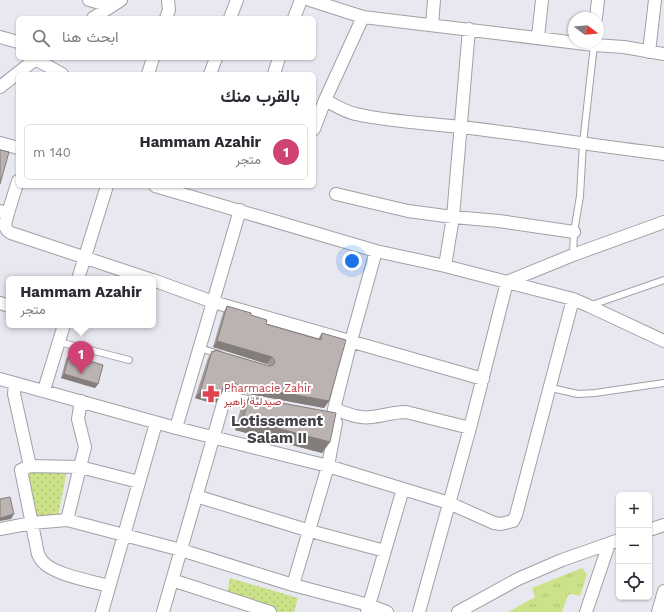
<!DOCTYPE html>
<html lang="ar">
<meta charset="utf-8">
<style>
body{margin:0;font-family:"Work Sans",Vazirmatn,sans-serif;background:#f2f2f3;color:#2b2b33;direction:rtl}
.controls{position:absolute;right:12px;bottom:12px;display:grid;overflow:hidden;border-radius:6px;box-shadow:0 1px 3px #0004}
.controls button{width:36px;height:36px;display:grid;place-items:center;padding:0;border:0;border-bottom:1px solid #e1e1e2;background:#fff;color:#2b2b33;font:20px sans-serif}
.compass{position:absolute;left:568px;top:12px;width:36px;height:36px;border-radius:50%;background:#fff;box-shadow:0 1px 3px #0004;rotate:106deg}
.you{position:absolute;left:352px;top:261px;width:14px;height:14px;margin:-10px;border:3px solid #fff;border-radius:50%;background:#1a73e8;box-shadow:0 0 0 6px #1a73e833}
.badge{display:grid;place-items:center;width:26px;height:26px;border-radius:50%;background:#cf4374;color:#fff;font-size:13px;font-weight:700}
.pin{position:absolute;translate:-50% -33px;filter:drop-shadow(0 1px 2px #0008)}
.pin::after{content:'';position:absolute;top:21px;width:14px;height:12px;background:inherit;clip-path:polygon(0 0,100% 0,50% 100%)}
.popup{position:absolute;left:6px;top:276px;width:150px;height:52px;box-sizing:border-box;display:grid;place-content:center;border-radius:6px;background:#fff;filter:drop-shadow(0 1px 3px #0005);font-size:13px;white-space:nowrap;color:#7c7c81}
.popup b{font-size:15px;color:#2b2b33}
.popup::after{content:'';position:absolute;left:50%;top:100%;margin-left:-8px;border:8px solid transparent;border-top-color:#fff}
.list{margin:0;padding:0;list-style:none}
h2{display:flex;justify-content:space-between;align-items:center;height:52px;margin:0;padding:0 16px;font-size:17px}
h2 small{font-size:13px;font-weight:400;color:#7c7c81}
.list li{display:grid;grid-template-columns:26px 1fr auto;gap:12px;align-items:center;box-sizing:border-box;height:56px;margin:0 8px 8px;padding:0 8px;border:1px solid #e1e1e2;border-radius:6px}
.list b{display:block;font-size:15px;white-space:nowrap}
.list p{margin:0;font-size:13px;white-space:nowrap;color:#7c7c81}
.list em{font-size:13px;font-style:normal;color:#7c7c81}
.icon{flex:none;width:22px;height:22px;fill:none;stroke:currentColor;stroke-width:2;stroke-linecap:round;stroke-linejoin:round}
.map{position:relative;flex:none;width:664px;height:612px;overflow:hidden;direction:ltr}
.search{position:absolute;background:#fff;box-shadow:0 1px 3px #0004;left:16px;top:16px;width:300px;height:44px;display:flex;align-items:center;gap:10px;box-sizing:border-box;padding:0 14px;border-radius:6px;color:#7c7c81;font-size:15px}
.panel{position:absolute;background:#fff;box-shadow:0 1px 3px #0004;left:16px;top:72px;width:300px;height:116px;border-radius:6px;direction:rtl}
.map>svg:first-child{display:block}
.grass{fill:url(#grass-tufts)}
.garden{fill:url(#garden-dots)}
.lines{fill:none;stroke-linecap:round;stroke-linejoin:round}
.lane-casing{stroke:#a0a0a7;stroke-width:8}
.street-casing{stroke:#a0a0a7;stroke-width:14}
.lane{stroke:#fff;stroke-width:6}
.street{stroke:#fff;stroke-width:12}
.wall{fill:#a19a98}
.shaded-wall{fill:#837d7c}
.building{fill:#bbb3b1;stroke:#837d7c}
.labels{text-anchor:middle;dominant-baseline:central;stroke-width:4;stroke-linejoin:round;paint-order:stroke}
.health-label{font-size:11px;fill:#be3a42;stroke:#fff;text-anchor:start}
.district-label{font-size:15px;font-weight:bold;fill:#434349;stroke:#fff}
</style>
<div class="map">
<svg width="664" height="612" viewBox="0 0 664 612">
<defs>
<pattern id="grass-tufts" width="24" height="20" patternUnits="userSpaceOnUse"><rect width="24" height="20" fill="#cce289"/><path d="M3 7l-1-3M5 7V3M7 7l1-3M15 17l-1-3M17 17v-4M19 17l1-3" fill="none" stroke="#aec176"/></pattern>
<pattern id="garden-dots" width="8" height="8" patternUnits="userSpaceOnUse"><rect width="8" height="8" fill="#cce289"/><path d="M2 2h.1M6 6h.1" fill="none" stroke="#aec176" stroke-width="1.8" stroke-linecap="round"/></pattern>
</defs>
<rect width="100%" height="100%" fill="#e8e9f0"/>
<!-- grass -->
<path class="grass" d="M 582,568 L 587,574 L 580,596 L 572,594 L 568,595 L 562,612 L 508,612 L 535,597 L 532,588 Z"/>
<!-- garden -->
<path class="garden" d="M 68,465 L 58,517 L 36,516 L 26,473 Z
M 230,578 L 298,598 L 294,612 L 276,612 L 226,599 Z"/>
<g class="lines">
<!-- lane casing -->
<g class="lane-casing">
<path id="lane" d="M 573,255 L 574,232 L 580,196 L 583,143 L 594,45
M 589,306 L 664,280
M 59,342 L 129,360
M 199,348 L 219,354
M 551,388 L 578,394 L 595,393 L 664,383"/>
</g>
<!-- street casing -->
<g class="street-casing">
<path id="street" d="M 89,0 L 111,6
M 310,0 L 363,17 L 594,45 L 624,47 L 664,54
M 93,18 L 121,0
M 166,18 L 169,10 L 168,0
M 230,18 L 237,0
M 294,18 L 301,0
M 596,18 L 598,0
M 432,25 L 434,0
M 0,37 L 18,42
M 538,37 L 542,0
M 649,52 L 655,0
M 35,59 L 62,74
M 148,74 L 153,58
M 210,74 L 216,58
M 274,74 L 279,58
M 0,87 L 37,58
M 325,100 C 335,105 345,112 356,114 C 390,122 427,123 462,127 C 529,135 596,146 664,154
M 314,129 L 325,100 L 363,17
M 0,143 L 18,148
M 155,186 L 376,251 L 445,266 L 573,299 L 589,306 L 664,341
M 336,194 L 408,211 L 453,217 L 499,221 L 574,232
M 0,211 L 8,213 C 6,222 2,228 11,233 L 149,279
M 8,213 L 18,181
M 445,266 L 453,217 L 469,29
M 78,279 L 107,186
M 153,280 L 213,302 L 483,379
M 0,303 L 9,306
M 0,379 L 176,428 L 328,466 L 449,503 L 494,523 L 501,524 L 513,521 L 516,515 L 573,299
M 15,383 L 14,394 L 30,466 L 21,470 L 38,554 C 39,556 41,560 43,562 C 55,575 91,581 109,586
M 44,390 L 64,325
M 81,401 L 78,419 L 85,447 L 80,467 L 139,482
M 334,409 C 346,413 358,419 371,417 C 383,416 393,412 406,412 L 470,428
M 176,428 L 240,210
M 30,466 L 80,467 L 67,520
M 196,496 L 310,531 L 385,551
M 0,529 L 32,523 L 67,520 L 181,550 L 293,585 L 369,605 L 387,612
M 649,530 L 664,525
M 172,580 L 270,612
M 293,585 L 328,466 L 336,423 L 333,417 L 334,409 L 351,341 L 376,251
M 102,612 L 156,423
M 163,612 L 225,397 L 261,405
M 367,612 L 403,489
M 419,612 L 470,428 L 507,282 L 573,255 L 664,222
M 458,612 L 518,579 L 562,560 L 619,540
M 586,612 L 609,544
M 658,612 L 664,591"/>
</g>
<!-- lane -->
<use href="#lane" class="lane"/>
<!-- street -->
<use href="#street" class="street"/>
</g>
<!-- wall -->
<path class="wall" d="M 227,306 L 251,315 L 266,324 L 318,339 L 322,333 L 329,401 L 324,408 L 223,389 L 215,404 L 195,398 L 208,358 L 212,351 L 213,352 L 215,350 L 270,366 L 267,364 L 213,347 L 223,313 Z
M 69,355 L 98,384 L 95,388 L 61,378 L 66,359 Z
M 249,397 L 330,442 L 322,453 L 235,430 L 241,408 Z"/>
<!-- shaded-wall -->
<path class="shaded-wall" d="M 217,341 L 272,357 L 267,364 L 213,347 Z
M 64,374 L 98,384 L 95,388 L 61,378 Z
M 225,382 L 329,401 L 324,408 L 221,389 Z
M 200,392 L 220,397 L 215,404 L 195,398 Z
M 243,419 L 330,442 L 322,453 L 235,430 Z
M 14,514 L 11,519 L 0,521 L 0,518 Z"/>
<!-- building -->
<path class="building" d="M 0,150 L 9,152 L 0,184 Z
M 227,306 L 251,313 L 251,315 L 267,320 L 266,324 L 321,340 L 322,333 L 346,340 L 329,401 L 225,382 L 220,397 L 200,392 L 212,351 L 214,352 L 215,350 L 269,366 L 273,365 L 275,362 L 274,359 L 272,357 L 217,341 Z
M 69,355 L 103,365 L 98,384 L 64,374 Z
M 249,397 L 336,413 L 330,442 L 243,419 Z
M 10,497 L 14,514 L 0,518 L 0,499 Z"/>
<!-- icons -->
<defs>
<g id="pharmacy-bare" transform="scale(1.38)"><path d="M-2-6h4v4h4v4h-4v4h-4v-4h-4v-4h4Z" fill="#e0444e" stroke="#fff" stroke-width="2.5" paint-order="stroke"/></g>
</defs>
<g fill-rule="evenodd">
<use href="#pharmacy-bare" x="211" y="394"/>
</g>
<g class="labels">
<!-- health labels -->
<g class="health-label">
<text x="224" y="388">Pharmacie Zahir<tspan x="224" dy="13">صيدلية زاهير</tspan></text>
</g>
<!-- district labels -->
<g class="district-label">
<text x="277" y="421">Lotissement<tspan x="277" dy="17">Salam II</tspan></text>
</g>
</g>
</svg>
<div class="controls">
<button>+</button>
<button>−</button>
<button><svg class="icon" aria-label="locate" viewBox="0 0 24 24"><circle cx="12" cy="12" r="6"/><path d="M12 2v4M12 18v4M2 12h4M18 12h4"/></svg></button>
</div>
<svg class="compass" viewBox="-18 -18 36 36"><path d="M0-13l5 13h-10z" fill="#e53935"/><path d="M0 13l5-13h-10z" fill="#7c7c81"/></svg>
<div class="you"></div>
<div class="pin badge" style="left:81px;top:374px">1</div>
<div class="popup"><b>Hammam Azahir</b>متجر</div>
<div class="search"><svg class="icon" aria-label="search" viewBox="0 0 24 24"><circle cx="10" cy="10" r="6"/><path d="M15 15l6 6"/></svg>ابحث هنا</div>
<section class="panel">
<h2>بالقرب منك<small></small></h2>
<ul class="list">
<li><span class="badge">1</span><div><b>Hammam Azahir</b><p>متجر</p></div><em>140 m</em></li>
</ul>
</section>
</div>
